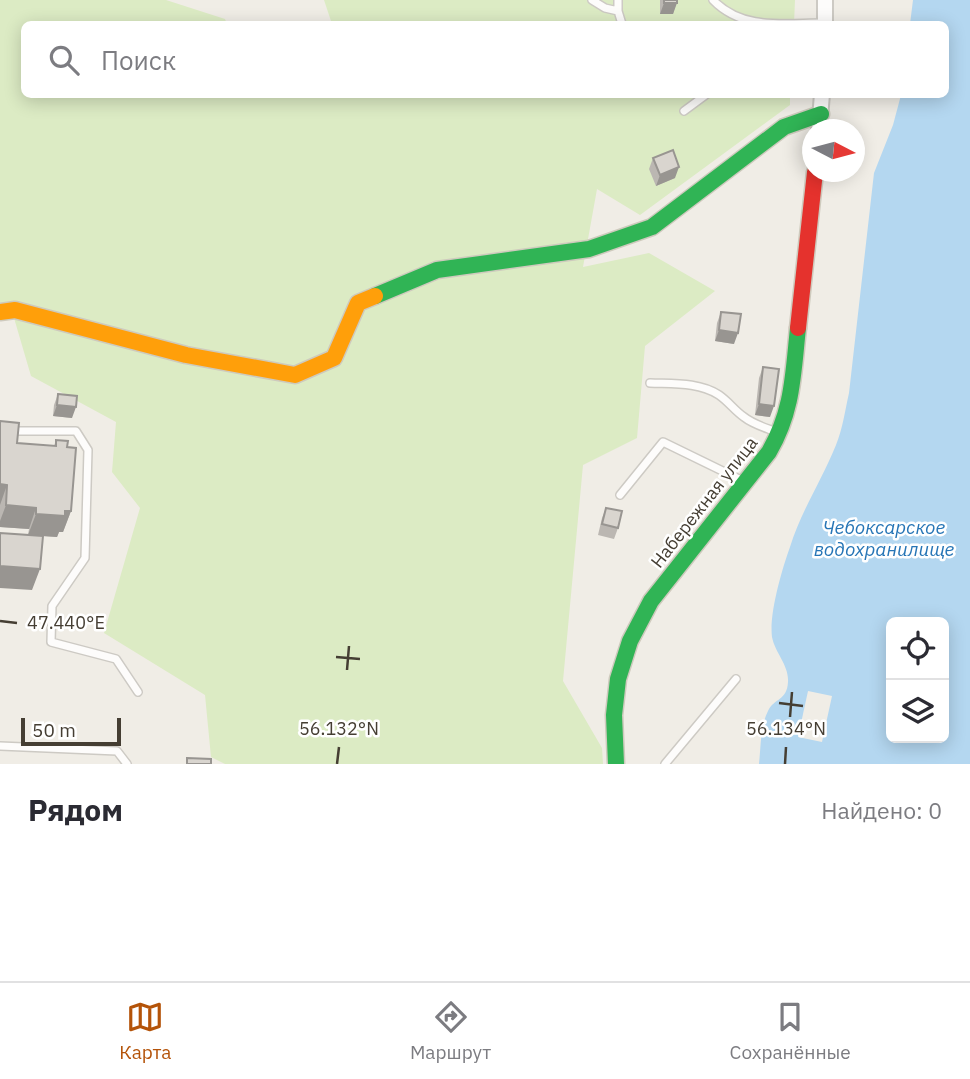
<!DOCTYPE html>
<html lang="ru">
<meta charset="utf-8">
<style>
body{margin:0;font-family:"IBM Plex Sans",sans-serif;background:#f7f7f7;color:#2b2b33}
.controls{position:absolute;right:21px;bottom:21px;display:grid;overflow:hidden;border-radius:10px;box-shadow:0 4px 18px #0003}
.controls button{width:63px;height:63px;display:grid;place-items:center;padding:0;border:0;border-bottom:2px solid #e1e1e2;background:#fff;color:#2b2b33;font:35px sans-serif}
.compass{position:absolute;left:802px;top:119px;width:63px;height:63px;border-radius:50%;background:#fff;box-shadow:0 4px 18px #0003;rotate:96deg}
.scale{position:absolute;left:21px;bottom:18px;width:100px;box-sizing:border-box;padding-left:7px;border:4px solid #453e33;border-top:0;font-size:19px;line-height:24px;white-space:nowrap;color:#453e33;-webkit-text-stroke:5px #fff;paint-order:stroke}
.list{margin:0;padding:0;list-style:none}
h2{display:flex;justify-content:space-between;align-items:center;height:91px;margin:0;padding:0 28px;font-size:30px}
h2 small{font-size:23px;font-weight:400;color:#7c7c81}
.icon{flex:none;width:38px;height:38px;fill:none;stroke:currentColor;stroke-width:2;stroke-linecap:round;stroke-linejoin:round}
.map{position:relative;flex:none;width:970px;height:764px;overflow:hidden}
.search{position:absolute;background:#fff;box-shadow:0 4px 18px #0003;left:21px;right:21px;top:21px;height:77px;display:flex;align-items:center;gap:18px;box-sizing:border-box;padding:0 24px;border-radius:10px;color:#7c7c81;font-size:26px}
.sheet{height:217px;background:#fff}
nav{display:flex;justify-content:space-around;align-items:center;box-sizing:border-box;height:98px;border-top:2px solid #e1e1e2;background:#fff;font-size:19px;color:#7c7c81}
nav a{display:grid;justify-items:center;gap:4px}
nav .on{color:#b45309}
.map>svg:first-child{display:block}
.green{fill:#dcebc4}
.water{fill:#b4d7f0;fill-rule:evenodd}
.pier{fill:#f0ede6}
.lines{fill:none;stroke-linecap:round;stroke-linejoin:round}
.lane-casing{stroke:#cdcac4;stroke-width:10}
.street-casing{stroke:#cdcac4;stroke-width:18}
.fast-casing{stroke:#cecabd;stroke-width:19}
.slow-casing{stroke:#cecabd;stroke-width:19}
.jam-casing{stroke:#cecabd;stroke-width:19}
.lane{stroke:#fdfcfb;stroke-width:7}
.street{stroke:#fdfcfb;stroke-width:14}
.fast{stroke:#30b455;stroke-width:16}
.slow{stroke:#ff9f0a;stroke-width:16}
.jam{stroke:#e5322d;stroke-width:16}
.wall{fill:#bbb7b2}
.shaded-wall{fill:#989591}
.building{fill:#d9d5cf;stroke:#989591;stroke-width:2}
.ticks{fill:none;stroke:#453e33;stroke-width:2.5}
.labels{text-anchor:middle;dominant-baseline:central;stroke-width:5;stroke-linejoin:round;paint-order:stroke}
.street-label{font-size:18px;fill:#453e33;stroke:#fff}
.water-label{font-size:19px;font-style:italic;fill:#2675b6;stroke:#fff}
.ticks-label{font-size:18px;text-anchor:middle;fill:#453e33;stroke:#fff;stroke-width:5;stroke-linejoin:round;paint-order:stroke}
</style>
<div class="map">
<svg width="970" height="764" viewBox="0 0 970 764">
<rect width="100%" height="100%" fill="#f0ede6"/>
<!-- green -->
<path class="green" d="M 0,0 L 166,0 L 225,19 L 227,24 L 24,24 L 24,94 L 790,95 L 790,105 L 640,215 L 597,189 L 583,267 L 649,253 L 715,291 L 645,346 L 637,438 L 583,465 L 563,681 L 602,748 L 603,764 L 225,764 L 211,757 L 205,695 L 104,633 L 140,508 L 112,472 L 116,422 L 31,376 L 14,318 L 0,321 Z
M 324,0 L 795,0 L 794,24 L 332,24 Z"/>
<!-- water -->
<path class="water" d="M 913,0 L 970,0 L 970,764 L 759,764 C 761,747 760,727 768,711 C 774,698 787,701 788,682 C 789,665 775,653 772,637 C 769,614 782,569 790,547 C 801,511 822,480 836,445 C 843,428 845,410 849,393 L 874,173 L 893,125 L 901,95 L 946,94 L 946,24 L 910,24 ZM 891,622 L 944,622 L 944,738 L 891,738 Z"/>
<!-- pier -->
<path class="pier" d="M 808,691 L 832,696 L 822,742 L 798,737 Z"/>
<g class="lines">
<!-- lane casing -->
<g class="lane-casing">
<path id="lane" d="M 592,0 L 605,8 L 618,11
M 618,0 L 618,11 L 622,24
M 713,0 C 743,31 784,23 824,23
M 684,111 L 707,94
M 650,383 C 673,384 699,382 719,395 C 728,401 735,411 744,417 C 754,425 767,428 779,433
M 0,431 L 76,431 L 88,450 L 85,558 L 52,606 L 51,642 L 116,659 L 138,692
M 620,495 L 663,442 L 743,481
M 0,746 L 117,751 L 127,764
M 665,764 L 736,679"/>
</g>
<!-- street casing -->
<g class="street-casing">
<path id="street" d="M 825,24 L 825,0
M 819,130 L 822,94"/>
</g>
<!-- fast casing -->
<g class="fast-casing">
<path id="fast" d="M 375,296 L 437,270 L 589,249 L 652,227 L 784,127 L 821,114
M 616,764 L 614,715 L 618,679 L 630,641 L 651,601 L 769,452 C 793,411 793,374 798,328"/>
</g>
<!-- slow casing -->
<g class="slow-casing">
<path id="slow" d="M 0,312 L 15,310 L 186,355 L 295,375 L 334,358 L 358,303 L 375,296"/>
</g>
<!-- jam casing -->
<g class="jam-casing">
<path id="jam" d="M 798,328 L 815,172"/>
</g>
<!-- lane -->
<use href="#lane" class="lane"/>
<!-- street -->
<use href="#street" class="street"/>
<!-- fast -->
<use href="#fast" class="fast"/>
<!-- slow -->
<use href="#slow" class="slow"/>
<!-- jam -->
<use href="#jam" class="jam"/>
</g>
<!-- wall -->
<path class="wall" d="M 660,0 L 677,0 L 673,14 L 660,14 Z
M 653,158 L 675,178 L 656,186 L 649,169 Z
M 721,312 L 734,344 L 715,341 L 717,323 Z
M 763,367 L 770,417 L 755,415 L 759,378 Z
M 58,394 L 72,418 L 53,416 L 54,405 Z
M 0,421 L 17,443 L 54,446 L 56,440 L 67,447 L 71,511 L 63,532 L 59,532 L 57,537 L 28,535 L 29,529 L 0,527 Z
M 606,508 L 618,528 L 614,539 L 598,535 L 602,518 Z"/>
<!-- shaded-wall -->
<path class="shaded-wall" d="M 664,3 L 677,3 L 673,14 L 660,14 Z
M 679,167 L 675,178 L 656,186 L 660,175 Z
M 719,330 L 738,333 L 734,344 L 715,341 Z
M 759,404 L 774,406 L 770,417 L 755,415 Z
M 57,405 L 76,407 L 72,418 L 53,416 Z
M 0,484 L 7,485 L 0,505 Z
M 6,505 L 36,508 L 29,529 L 0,527 L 0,521 Z
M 65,511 L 71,511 L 63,532 L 59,532 L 57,537 L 28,535 L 36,514 Z
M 0,566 L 40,569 L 32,590 L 0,588 Z"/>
<!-- building -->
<path class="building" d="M 664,0 L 677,0 L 677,3 L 664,3 Z
M 673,150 L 679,167 L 660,175 L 653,158 Z
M 721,312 L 741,314 L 738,333 L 719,330 Z
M 763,367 L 779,369 L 774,406 L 759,404 Z
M 58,394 L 77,396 L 76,407 L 57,405 Z
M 0,421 L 19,423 L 17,443 L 56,446 L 56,440 L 68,441 L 67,447 L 76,448 L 71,511 L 65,511 L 65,516 L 36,514 L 36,508 L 6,505 L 7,485 L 0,484 Z
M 606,508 L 622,511 L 618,528 L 602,524 Z
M 0,533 L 43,536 L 40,569 L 0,566 Z
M 187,758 L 211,759 L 211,764 L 187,764 Z"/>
<!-- ticks -->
<path class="ticks" d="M 0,621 L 17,623M 336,657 L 360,659M 347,670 L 349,646M 779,703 L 803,706M 790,717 L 792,692M 337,764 L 339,747M 785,764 L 786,747"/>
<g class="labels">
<!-- street labels -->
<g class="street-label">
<text transform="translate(704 502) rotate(-52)">Набережная улица</text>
</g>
<!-- water labels -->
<g class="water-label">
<text x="884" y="527">Чебоксарское<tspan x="884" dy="22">водохранилище</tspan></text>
</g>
</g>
<g class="ticks-label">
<text x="66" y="629">47.440°E</text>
<text x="339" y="735">56.132°N</text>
<text x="786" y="735">56.134°N</text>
</g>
</svg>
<div class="controls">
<button><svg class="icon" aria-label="locate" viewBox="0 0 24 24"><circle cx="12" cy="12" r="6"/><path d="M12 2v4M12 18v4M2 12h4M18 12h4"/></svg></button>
<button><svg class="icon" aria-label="layers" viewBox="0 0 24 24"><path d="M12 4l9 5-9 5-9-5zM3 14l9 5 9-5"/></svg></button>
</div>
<svg class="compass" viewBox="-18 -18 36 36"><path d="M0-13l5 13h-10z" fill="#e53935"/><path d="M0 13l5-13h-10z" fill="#7c7c81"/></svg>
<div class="scale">50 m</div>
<div class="search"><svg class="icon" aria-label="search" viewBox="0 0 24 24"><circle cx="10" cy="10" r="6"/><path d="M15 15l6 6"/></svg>Поиск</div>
</div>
<section class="sheet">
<h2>Рядом<small>Найдено: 0</small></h2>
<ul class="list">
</ul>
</section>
<nav>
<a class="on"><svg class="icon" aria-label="map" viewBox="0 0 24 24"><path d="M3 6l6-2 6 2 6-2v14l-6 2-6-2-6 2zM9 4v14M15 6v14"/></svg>Карта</a>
<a><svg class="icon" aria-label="directions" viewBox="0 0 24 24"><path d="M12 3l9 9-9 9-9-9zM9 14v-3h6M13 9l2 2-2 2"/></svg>Маршрут</a>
<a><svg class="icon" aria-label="saved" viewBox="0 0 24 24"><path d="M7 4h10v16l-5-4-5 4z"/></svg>Сохранённые</a>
</nav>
